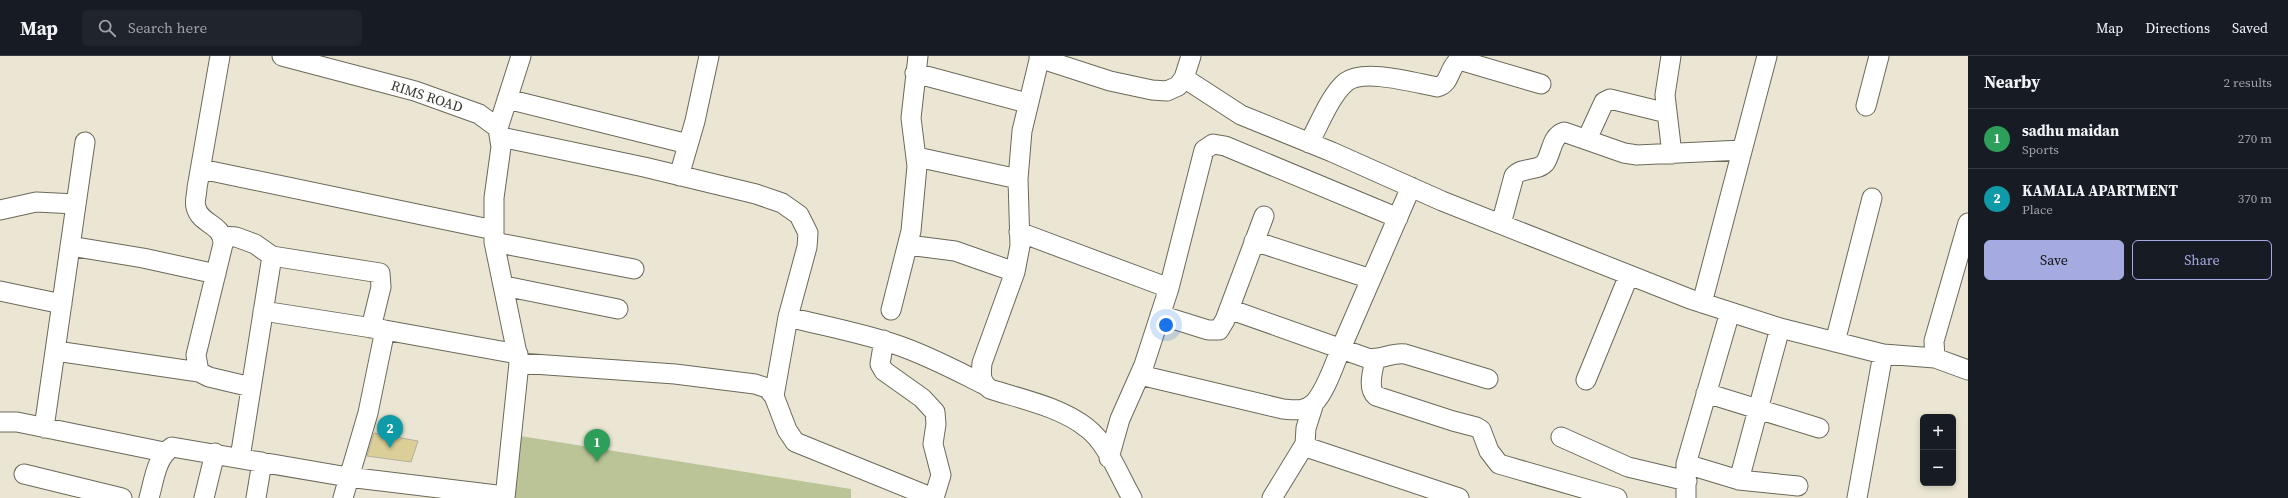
<!DOCTYPE html>
<meta charset="utf-8">
<style>
body{margin:0;font-family:"Source Serif 4",serif;background:#20242c;color:#f1f3f6}
.controls{position:absolute;right:12px;bottom:12px;display:grid;overflow:hidden;border-radius:6px;box-shadow:0 2px 6px #0003}
.controls button{width:36px;height:36px;display:grid;place-items:center;padding:0;border:0;border-bottom:1px solid #363941;background:#171b24;color:#f1f3f6;font:20px sans-serif}
.you{position:absolute;left:1166px;top:269px;width:14px;height:14px;margin:-10px;border:3px solid #fff;border-radius:50%;background:#1a73e8;box-shadow:0 0 0 6px #1a73e833}
.badge{display:grid;place-items:center;width:26px;height:26px;border-radius:50%;background:#a5abe1;color:#fff;font-size:13px;font-weight:700}
.pin{position:absolute;translate:-50% -33px;filter:drop-shadow(0 1px 2px #0008)}
.pin::after{content:'';position:absolute;top:21px;width:14px;height:12px;background:inherit;clip-path:polygon(0 0,100% 0,50% 100%)}
.list{margin:0;padding:0;list-style:none}
h2{display:flex;justify-content:space-between;align-items:center;height:52px;margin:0;padding:0 16px;font-size:17px}
h2 small{font-size:13px;font-weight:400;color:#9ea1a6}
.list li{display:grid;grid-template-columns:26px 1fr auto;gap:12px;align-items:center;box-sizing:border-box;height:60px;padding:0 16px;border-top:1px solid #363941}
.list b{display:block;font-size:15px;white-space:nowrap}
.list p{margin:0;font-size:13px;white-space:nowrap;color:#9ea1a6}
.list em{font-size:13px;font-style:normal;color:#9ea1a6}
.actions{display:flex;gap:8px;padding:12px 16px}
.actions a{flex:1;padding:9px 0;border:1px solid #a5abe1;border-radius:6px;text-align:center;font-size:14px;color:#a5abe1}
.actions .main{background:#a5abe1;color:#111}
.icon{flex:none;width:22px;height:22px;fill:none;stroke:currentColor;stroke-width:2;stroke-linecap:round;stroke-linejoin:round}
.map{position:relative;flex:none;width:1968px;height:442px;overflow:hidden}
header{display:flex;align-items:center;gap:24px;box-sizing:border-box;height:56px;padding:0 20px;background:#171b24;border-bottom:1px solid #363941}
header strong{font-size:19px}
nav{display:flex;gap:22px;margin-inline-start:auto;font-size:14px}
.search{width:280px;height:36px;background:#20242c;display:flex;align-items:center;gap:10px;box-sizing:border-box;padding:0 14px;border-radius:6px;color:#9ea1a6;font-size:15px}
main{display:flex}
aside{flex:1;background:#171b24}
.map>svg:first-child{display:block}
.green{fill:#bbc497}
.building{fill:#dcce97;stroke:#b4b09e}
.lines{fill:none;stroke-linecap:round;stroke-linejoin:round}
.minor-casing{stroke:#6c6859;stroke-width:21}
.minor{stroke:#fff;stroke-width:19}
.labels{text-anchor:middle;dominant-baseline:central;stroke-width:3;stroke-linejoin:round;paint-order:stroke}
.street-label{font-size:14px;fill:#383730;stroke:#fff}
</style>
<header>
<strong>Map</strong>
<div class="search"><svg class="icon" aria-label="search" viewBox="0 0 24 24"><circle cx="10" cy="10" r="6"/><path d="M15 15l6 6"/></svg>Search here</div>
<nav><a>Map</a><a>Directions</a><a>Saved</a></nav>
</header>
<main>
<div class="map">
<svg width="1968" height="442" viewBox="0 0 1968 442">
<rect width="100%" height="100%" fill="#eae6d3"/>
<!-- green -->
<path class="green" d="M 514,379 L 851,433 L 851,442 L 511,442 Z"/>
<!-- building -->
<path class="building" d="M 374,377 L 418,385 L 411,406 L 367,400 Z"/>
<g class="lines">
<!-- minor casing -->
<g class="minor-casing">
<path id="minor" d="M 220,0 L 197,132 C 197,138 194,146 196,151 C 200,169 223,167 223,188 L 196,299 L 199,316 L 209,321 L 251,331
M 282,0 L 415,35 L 479,58 L 498,72 L 501,91 L 494,142 L 494,186 L 519,307 L 505,442
M 1040,0 L 1022,75 L 1018,123 L 1020,190 L 1015,216 L 982,307 C 981,319 980,326 990,333 C 1021,343 1061,351 1087,372 C 1108,388 1119,420 1132,442
M 1671,0 L 1665,39 L 1672,98
M 1039,2 L 1110,25 L 1152,34 L 1167,35 L 1178,30 L 1184,22 L 1191,0
M 915,17 L 1027,47
M 1184,22 L 1241,59 L 1332,96 L 1442,145 L 1690,243 L 1780,272 L 1883,298 L 1935,302
M 507,43 L 688,88
M 1866,50 L 1879,0
M 498,72 L 521,0
M 501,81 L 644,111 L 756,138 L 782,147 L 799,159 L 808,177 L 807,191 L 788,261 L 774,340
M 1587,83 L 1604,46 L 1610,43 L 1667,57
M 1309,87 C 1319,69 1331,38 1346,26 C 1364,12 1415,27 1437,31 C 1451,28 1448,12 1459,4 L 1541,28
M 917,101 L 1018,123
M 201,113 L 494,174
M 679,120 L 695,65 L 709,0
M 0,154 L 36,146 L 76,148
M 1968,167 L 1934,285 L 1935,302 L 1968,314
M 1501,168 L 1514,120 C 1523,110 1537,116 1545,107 C 1552,97 1551,80 1564,76 L 1624,97 L 1637,99 L 1742,94
M 1019,176 L 1169,232
M 223,180 L 236,181 L 255,188 L 272,200 L 380,217 L 381,231 L 371,272
M 1254,185 L 1371,223
M 494,186 L 634,213
M 908,189 L 955,195 L 1015,216
M 70,190 L 143,202 L 216,218
M 504,230 L 618,253
M 0,235 L 62,248
M 1702,247 L 1767,0
M 1229,253 L 1367,302 C 1381,305 1391,296 1405,298 L 1488,323
M 891,254 L 911,175 L 917,110 L 911,62 L 918,0
M 263,255 L 385,274 L 518,298
M 1160,259 L 1208,274 L 1219,274 L 1225,264 L 1264,160
M 788,261 C 824,270 862,277 897,289 C 927,299 955,314 983,328
M 884,284 L 880,308 L 884,315 L 922,342 L 935,356 L 936,368 L 933,388 L 941,419 L 934,442
M 1835,286 L 1872,142
M 56,295 L 199,316
M 1375,303 C 1373,315 1367,332 1376,340 L 1453,365 L 1476,371 L 1481,374 L 1489,395 L 1499,408 L 1617,442
M 519,307 L 675,318 L 755,328 L 767,332 L 774,340 L 787,374 L 795,386 L 933,442
M 1140,319 L 1283,353 C 1294,354 1305,356 1314,347 C 1326,335 1335,306 1342,290 C 1365,237 1388,184 1411,131
M 1586,324 L 1629,219
M 1706,337 L 1819,372
M 1314,347 L 1306,372 L 1305,388 L 1309,392 L 1459,442
M 0,366 L 17,366 L 164,396
M 44,372 L 85,86
M 1561,381 L 1628,411 L 1687,425
M 240,402 L 272,200
M 1109,402 L 1120,363 L 1144,309 L 1169,232 L 1204,94 L 1213,88 L 1225,90 L 1398,162
M 1686,408 L 1739,424 L 1798,430
M 24,418 L 122,442
M 1739,424 L 1780,272
M 149,442 C 154,425 156,401 172,391 L 348,421 L 505,440
M 204,442 L 215,397
M 256,442 L 262,406
M 343,442 L 368,357 L 385,274
M 1272,442 L 1305,388
M 1686,442 L 1686,408 L 1730,256
M 1857,442 L 1883,298"/>
</g>
<!-- minor -->
<use href="#minor" class="minor"/>
</g>
<g class="labels">
<!-- street labels -->
<g class="street-label">
<text transform="translate(427 40) rotate(18)">RIMS ROAD</text>
</g>
</g>
</svg>
<div class="controls">
<button>+</button>
<button>−</button>
</div>
<div class="you"></div>
<div class="pin badge" style="left:597px;top:406px;background:#2e9e5b">1</div>
<div class="pin badge" style="left:390px;top:392px;background:#0f9aa8">2</div>
</div>
<aside>
<h2>Nearby<small>2 results</small></h2>
<ul class="list">
<li><span class="badge" style="background:#2e9e5b">1</span><div><b>sadhu maidan</b><p>Sports</p></div><em>270 m</em></li>
<li><span class="badge" style="background:#0f9aa8">2</span><div><b>KAMALA APARTMENT</b><p>Place</p></div><em>370 m</em></li>
</ul>
<div class="actions"><a class="main">Save</a><a>Share</a></div>
</aside>
</main>
